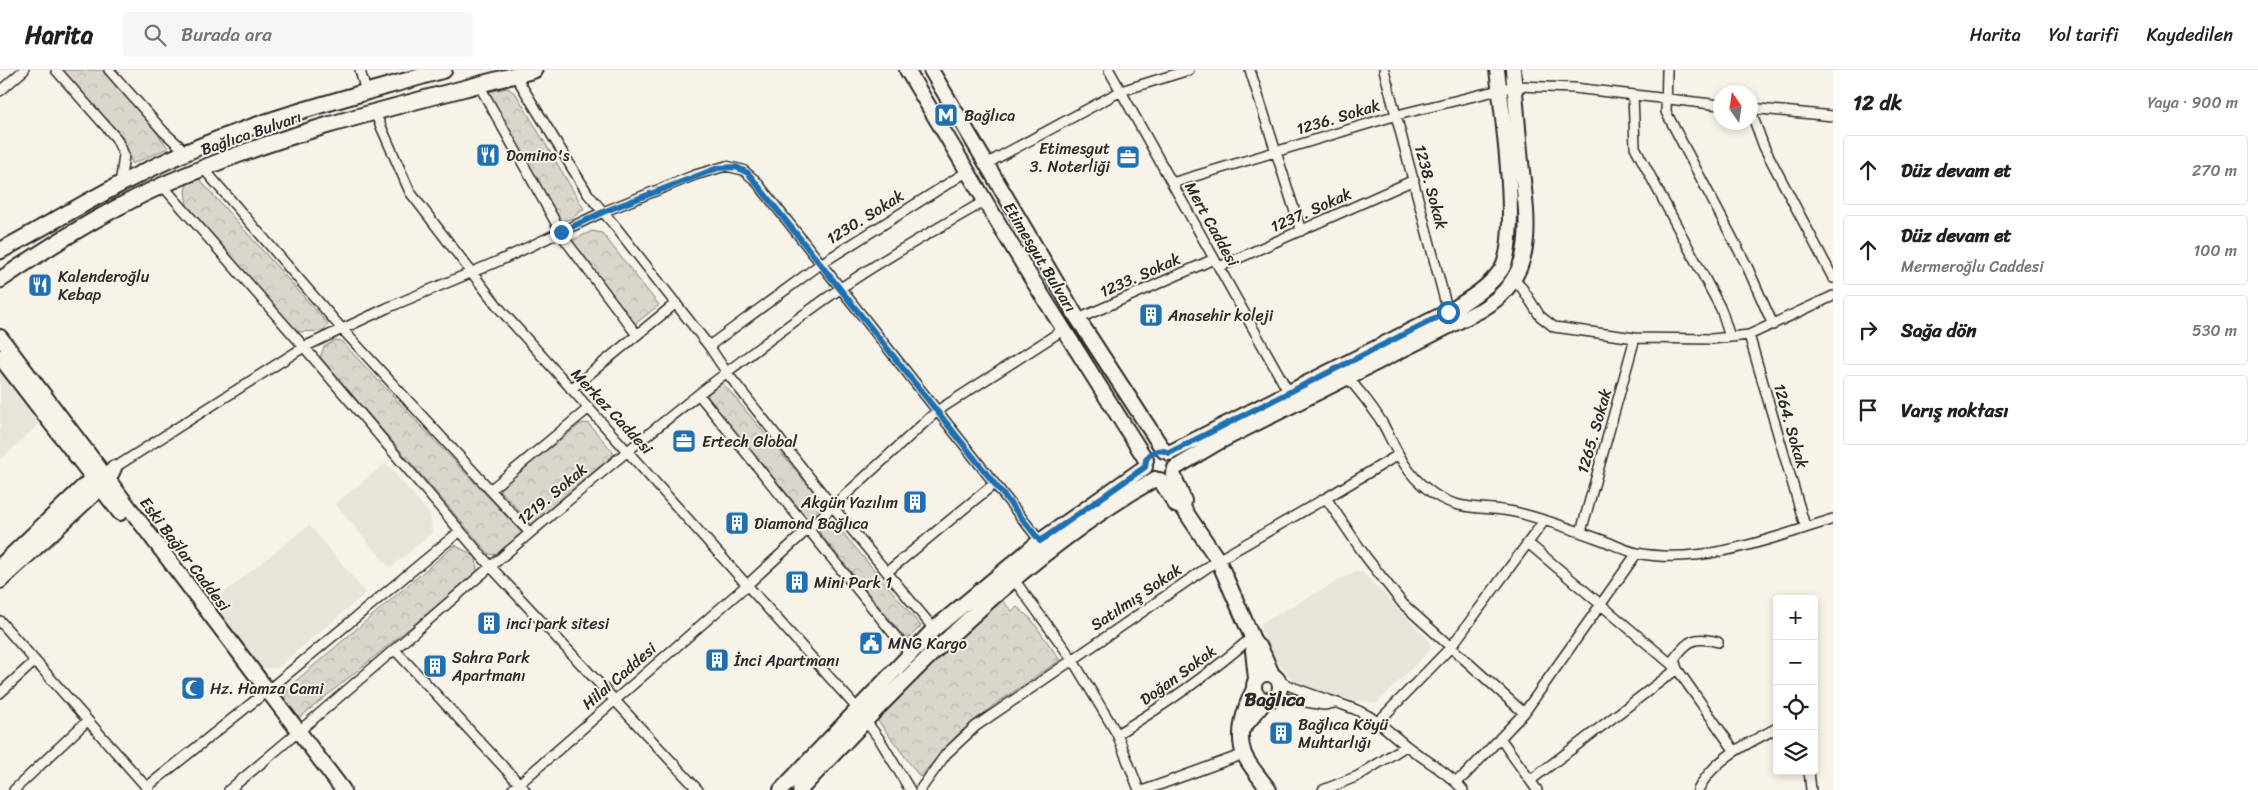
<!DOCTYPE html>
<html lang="tr">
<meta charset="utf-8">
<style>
body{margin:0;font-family:Sriracha,sans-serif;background:#f6f6f6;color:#202124}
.controls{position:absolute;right:15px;bottom:15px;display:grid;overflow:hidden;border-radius:5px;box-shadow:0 2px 8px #0003}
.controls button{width:45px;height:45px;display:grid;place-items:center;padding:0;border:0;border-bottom:1px solid #e0e0e0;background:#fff;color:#202124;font:25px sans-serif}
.compass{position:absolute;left:1713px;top:15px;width:45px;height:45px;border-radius:50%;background:#fff;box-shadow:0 2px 8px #0003;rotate:347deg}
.stop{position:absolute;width:15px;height:15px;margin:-11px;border:4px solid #1f6fb2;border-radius:50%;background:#fff}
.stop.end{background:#1f6fb2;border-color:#fff;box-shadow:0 1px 5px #0008}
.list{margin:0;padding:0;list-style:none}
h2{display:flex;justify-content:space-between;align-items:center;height:65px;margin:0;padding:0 20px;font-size:21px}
h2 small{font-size:16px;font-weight:400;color:#757577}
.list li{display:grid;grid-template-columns:32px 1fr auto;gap:15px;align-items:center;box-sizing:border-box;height:70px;margin:0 10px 10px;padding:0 10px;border:1px solid #e0e0e0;border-radius:5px}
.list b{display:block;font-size:19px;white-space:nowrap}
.list p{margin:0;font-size:16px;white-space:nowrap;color:#757577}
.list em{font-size:16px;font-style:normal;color:#757577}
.icon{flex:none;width:28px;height:28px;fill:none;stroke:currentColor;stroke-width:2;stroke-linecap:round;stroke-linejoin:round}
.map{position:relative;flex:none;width:1833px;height:720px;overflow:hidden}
header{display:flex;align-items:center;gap:30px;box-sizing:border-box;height:70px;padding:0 25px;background:#fff;border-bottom:1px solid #e0e0e0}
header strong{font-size:24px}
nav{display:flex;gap:28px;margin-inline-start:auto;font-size:18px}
.search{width:350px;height:45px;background:#f6f6f6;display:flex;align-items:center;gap:12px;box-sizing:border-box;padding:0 18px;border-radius:5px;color:#757577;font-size:19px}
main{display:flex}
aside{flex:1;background:#fff}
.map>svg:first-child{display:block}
.built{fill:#e8e4da}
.forest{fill:url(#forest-crowns);stroke:#82807c}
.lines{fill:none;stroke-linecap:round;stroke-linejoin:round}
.street-casing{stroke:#2b2b2b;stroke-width:12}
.secondary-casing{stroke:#2b2b2b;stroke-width:18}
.primary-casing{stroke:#2b2b2b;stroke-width:19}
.street{stroke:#f7f3e8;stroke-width:9}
.secondary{stroke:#f7f3e8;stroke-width:14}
.primary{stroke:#f7f3e8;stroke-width:15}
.route{stroke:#1f6fb2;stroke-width:6}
.labels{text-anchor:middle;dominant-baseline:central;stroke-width:4;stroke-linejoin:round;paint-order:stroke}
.poi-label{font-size:16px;fill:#2b2b2b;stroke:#f7f3e8;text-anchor:start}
.street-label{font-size:16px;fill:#2b2b2b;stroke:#f7f3e8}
.quarter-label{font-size:19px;font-weight:bold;fill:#2b2b2b;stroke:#f7f3e8}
</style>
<header>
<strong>Harita</strong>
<div class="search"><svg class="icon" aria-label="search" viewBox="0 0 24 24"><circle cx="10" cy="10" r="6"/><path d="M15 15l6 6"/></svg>Burada ara</div>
<nav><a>Harita</a><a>Yol tarifi</a><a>Kaydedilen</a></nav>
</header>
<main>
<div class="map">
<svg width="1833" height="720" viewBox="0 0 1833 720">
<defs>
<pattern id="forest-crowns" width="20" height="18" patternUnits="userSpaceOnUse" patternTransform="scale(1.25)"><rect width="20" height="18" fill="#dad6cc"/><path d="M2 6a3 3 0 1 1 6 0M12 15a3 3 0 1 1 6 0" fill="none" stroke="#bbb8af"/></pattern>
</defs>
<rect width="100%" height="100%" fill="#f7f3e8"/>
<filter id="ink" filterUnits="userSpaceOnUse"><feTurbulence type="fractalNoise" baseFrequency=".02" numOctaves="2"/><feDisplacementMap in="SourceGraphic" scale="10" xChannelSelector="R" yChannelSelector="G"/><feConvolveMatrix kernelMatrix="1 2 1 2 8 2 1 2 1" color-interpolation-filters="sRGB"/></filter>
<g filter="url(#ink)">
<!-- built -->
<path class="built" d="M 0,297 L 41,352 L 0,390 Z
M 386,393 L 430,444 L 432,463 L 390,498 L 335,434 Z
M 309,455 L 366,523 L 277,598 L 261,598 L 211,533 Z
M 1356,501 L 1362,502 L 1428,569 L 1431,579 L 1377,633 L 1351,630 L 1296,613 L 1273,587 L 1261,561 L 1260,554 Z"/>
<!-- forest -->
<path class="forest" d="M 63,0 L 102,0 L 150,54 L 168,78 L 132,94 L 125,70 Z
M 508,18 L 516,24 L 584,139 L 571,149 L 561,151 L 488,22 Z
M 199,109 L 328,254 L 324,261 L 297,262 L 187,135 L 185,121 L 187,114 Z
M 592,161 L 602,163 L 659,235 L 635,254 L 571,171 Z
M 336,270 L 341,271 L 522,463 L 498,485 L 489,484 L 320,287 L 324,277 Z
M 721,311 L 824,434 L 808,449 L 712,334 L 707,325 Z
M 588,353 L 613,382 L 613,388 L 532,455 L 499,419 L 580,354 Z
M 832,450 L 921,556 L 908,569 L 903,566 L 819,462 Z
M 455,475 L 476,487 L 477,503 L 298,649 L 283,631 L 291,615 Z
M 1000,528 L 1012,541 L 1017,537 L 1031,549 L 1060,590 L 994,635 L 957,665 L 920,707 L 876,648 L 899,623 Z"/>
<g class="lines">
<!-- street casing -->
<g class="street-casing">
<path id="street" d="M 56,0 L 116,68 L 124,85 L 120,115
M 109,0 L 164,62 L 186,82
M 360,0 L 366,22
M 1109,0 L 1289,323
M 1250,0 L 1301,161
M 1384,0 L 1448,242
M 1667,0 L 1666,42 L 1746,194 L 1773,255
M 515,5 L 588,124 L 615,156 L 709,276 L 727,303 L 833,437 L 934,559
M 479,15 L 566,171 L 637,265
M 0,21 L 24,0
M 1633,25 L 1635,77 L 1721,239 L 1730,267
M 1750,38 L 1833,46
M 1750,39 L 1764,77 L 1833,208
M 375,43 L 410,122 L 499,238 L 857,638
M 986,94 L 1121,21 L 1189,0
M 203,98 L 342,259 L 530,463
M 1172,113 L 1397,45 L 1515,16 L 1574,18 L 1720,35
M 162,115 L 304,277 L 490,496 L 698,720
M 1219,197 L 1414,110
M 1514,210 L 1522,218 L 1540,246 L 1554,257 L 1635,268 L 1712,269 L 1749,265 L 1833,226
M 1078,249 L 1214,189
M 1749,265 L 1805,456
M 709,276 L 822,193 L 968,101
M 1348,308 C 1361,323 1374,338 1384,356 C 1396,379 1405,402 1426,418 C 1458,445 1485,434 1519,443 C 1547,450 1575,460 1602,470 C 1613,474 1626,481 1637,483 C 1700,496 1774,468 1833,449
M 571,319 L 676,233
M 699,325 L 909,583
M 114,398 L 304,277 L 387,238 L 501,190 L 603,142 L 695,105 L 726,96 L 743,100 L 755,110 L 1040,471
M 490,420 L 589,338
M 1326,428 L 1398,385
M 1581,462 L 1635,268
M 1528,473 L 1677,599 L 1734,680
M 887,502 L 994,414
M 1015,511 L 1072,589 L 1117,664 L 1139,720
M 0,551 L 149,720
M 395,580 L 525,720
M 1279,611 C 1305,624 1333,630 1359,641 C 1379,650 1391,664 1408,677 C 1426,691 1449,703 1463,720
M 0,623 L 34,592
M 1276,627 L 1324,635 L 1334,633
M 865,650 L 880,670 L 910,720
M 1379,651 L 1451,577 L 1544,451
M 1117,664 C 1165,635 1210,604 1253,566
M 1500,668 L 1537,720
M 1809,701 L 1811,720
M 1531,710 L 1677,599 L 1674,589 C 1688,570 1694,566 1718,572
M 1455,711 L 1464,706 L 1524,643 L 1637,483
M 147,717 L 267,621 L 460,461
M 14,720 L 87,651
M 229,720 C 432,552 624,370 841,218 C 887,186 937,159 985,131
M 512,720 L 747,515 L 937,341 L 1063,260
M 920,720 L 946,684 L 976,656 L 1218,490 L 1326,428 L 1366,487 L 1403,534 L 1524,643
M 1145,720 L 1244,684
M 1323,720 L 1358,706 L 1406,676
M 1698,720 C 1714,688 1747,674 1777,658"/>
</g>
<!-- secondary casing -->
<g class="secondary-casing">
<path id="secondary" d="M 907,0 L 1030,206 L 1146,390
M 931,0 L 1078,249 L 1164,381
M 0,267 L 343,720
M 0,287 L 120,443
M 1169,383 L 1455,238 C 1472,227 1489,217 1501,200 C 1521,170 1502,40 1497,0
M 1175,398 L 1217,373 L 1481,240 C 1540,205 1527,150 1521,92 C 1518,61 1516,31 1513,0
M 1173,404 L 1184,431 L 1183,438
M 1160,410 L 1176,435 L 1183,438 L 1218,490 L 1255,574 L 1261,579 L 1272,604
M 0,496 L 87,413 L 100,404
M 0,511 L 108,411 L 114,398
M 1255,574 L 1253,581 L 1256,609
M1254 617a13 13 0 1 1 26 0a13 13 0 1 1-26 0Z
M 1254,619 C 1245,637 1236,664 1244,684 C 1249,696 1261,709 1269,720
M 1243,658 L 1266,630
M 781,720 L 934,559 L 1040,471 L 1145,397
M 800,720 C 904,608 1022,485 1155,409"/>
</g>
<!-- primary casing -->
<g class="primary-casing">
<path id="primary" d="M 0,181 C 59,149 118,112 180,85 C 265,47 355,26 444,0
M 0,210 C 60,169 123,130 191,103 C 301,57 419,31 534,0"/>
</g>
<!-- street -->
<use href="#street" class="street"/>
<!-- secondary -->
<use href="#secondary" class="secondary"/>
<!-- primary -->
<use href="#primary" class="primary"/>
</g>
</g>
<g class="lines" filter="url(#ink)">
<!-- route -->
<path class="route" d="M 561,162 L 603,142 L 718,98 L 736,97 L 748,103 L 1040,471 L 1145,397 L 1146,390 C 1151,381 1160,378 1169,383 L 1448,242"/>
</g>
<!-- icons -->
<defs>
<g id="metro-square" transform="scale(1.25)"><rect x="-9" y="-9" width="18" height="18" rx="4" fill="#1f6fb2" stroke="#f7f3e8"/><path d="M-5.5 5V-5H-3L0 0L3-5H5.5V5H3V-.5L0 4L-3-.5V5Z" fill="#fff"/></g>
<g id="restaurant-square" transform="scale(1.25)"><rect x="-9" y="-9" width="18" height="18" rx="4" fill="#1f6fb2" stroke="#f7f3e8"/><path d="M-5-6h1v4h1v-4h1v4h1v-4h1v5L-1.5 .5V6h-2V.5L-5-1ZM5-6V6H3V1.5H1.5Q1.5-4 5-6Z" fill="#fff"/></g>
<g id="office-square" transform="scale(1.25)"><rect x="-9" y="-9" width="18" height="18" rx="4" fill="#1f6fb2" stroke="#f7f3e8"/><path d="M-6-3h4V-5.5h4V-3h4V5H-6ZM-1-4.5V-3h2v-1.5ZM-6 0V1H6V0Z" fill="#fff"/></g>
<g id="building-square" transform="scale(1.25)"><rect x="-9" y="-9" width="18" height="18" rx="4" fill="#1f6fb2" stroke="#f7f3e8"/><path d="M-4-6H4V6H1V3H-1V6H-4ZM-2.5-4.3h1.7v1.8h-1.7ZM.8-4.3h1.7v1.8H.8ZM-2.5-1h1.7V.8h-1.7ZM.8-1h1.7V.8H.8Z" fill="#fff"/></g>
<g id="civic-square" transform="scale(1.25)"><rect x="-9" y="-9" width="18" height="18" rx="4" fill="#1f6fb2" stroke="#f7f3e8"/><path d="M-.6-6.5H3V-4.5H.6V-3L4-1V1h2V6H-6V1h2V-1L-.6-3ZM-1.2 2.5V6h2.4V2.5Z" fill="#fff"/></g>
<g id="mosque-square" transform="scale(1.25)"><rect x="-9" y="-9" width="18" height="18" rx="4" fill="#1f6fb2" stroke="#f7f3e8"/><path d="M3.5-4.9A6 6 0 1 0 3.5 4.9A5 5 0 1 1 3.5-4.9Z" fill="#fff"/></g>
</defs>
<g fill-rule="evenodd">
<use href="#metro-square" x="946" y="45"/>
<use href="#restaurant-square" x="488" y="85"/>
<use href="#office-square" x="1128" y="87"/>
<use href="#restaurant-square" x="40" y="215"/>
<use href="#building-square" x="1151" y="245"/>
<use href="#office-square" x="684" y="371"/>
<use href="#building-square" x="915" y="432"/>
<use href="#building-square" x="737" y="453"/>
<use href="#building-square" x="797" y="512"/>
<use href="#building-square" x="489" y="553"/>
<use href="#civic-square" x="871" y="573"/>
<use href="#building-square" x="717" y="590"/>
<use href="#building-square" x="435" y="596"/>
<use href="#mosque-square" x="193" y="618"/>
<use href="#building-square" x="1281" y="663"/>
</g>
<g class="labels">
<!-- poi labels -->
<g class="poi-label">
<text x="964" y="45">Bağlıca</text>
<text x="1110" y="78" text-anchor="end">Etimesgut<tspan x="1110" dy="18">3. Noterliği</tspan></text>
<text x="506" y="85">Domino's</text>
<text x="58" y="206">Kalenderoğlu<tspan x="58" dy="18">Kebap</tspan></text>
<text x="1168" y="245">Anasehir koleji</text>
<text x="702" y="371">Ertech Global</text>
<text x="898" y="432" text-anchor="end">Akgün Yazılım</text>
<text x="754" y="453">Diamond Bağlıca</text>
<text x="814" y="512">Mini Park 1</text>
<text x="506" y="553">inci park sitesi</text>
<text x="888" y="573">MNG Kargo</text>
<text x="452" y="587">Sahra Park<tspan x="452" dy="18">Apartmanı</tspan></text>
<text x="734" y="590">İnci Apartmanı</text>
<text x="210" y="618">Hz. Hamza Cami</text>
<text x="1298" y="654">Bağlıca Köyü<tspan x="1298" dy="18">Muhtarlığı</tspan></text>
</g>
<!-- street labels -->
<g class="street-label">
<text transform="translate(1338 47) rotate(-17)">1236. Sokak</text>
<text transform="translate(251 63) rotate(-19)">Bağlıca Bulvarı</text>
<text transform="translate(1431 117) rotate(75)">1238. Sokak</text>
<text transform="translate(1311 140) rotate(-24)">1237. Sokak</text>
<text transform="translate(865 147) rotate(-32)">1230. Sokak</text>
<text transform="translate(1212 154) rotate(61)">Mert Caddesi</text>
<text transform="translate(1040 187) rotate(59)">Etimesgut Bulvarı</text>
<text transform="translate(1140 205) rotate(-24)">1233. Sokak</text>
<text transform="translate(612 341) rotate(47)">Merkez Caddesi</text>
<text transform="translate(1791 356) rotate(74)">1264. Sokak</text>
<text transform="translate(1594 361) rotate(-74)">1265. Sokak</text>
<text transform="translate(552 424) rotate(-40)">1219. Sokak</text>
<text transform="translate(185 484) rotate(53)">Eski Bağlar Caddesi</text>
<text transform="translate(1136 527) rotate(-34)">Satılmış Sokak</text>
<text transform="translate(1178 605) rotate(-36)">Doğan Sokak</text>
<text transform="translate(619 606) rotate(-41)">Hilal Caddesi</text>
</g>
<!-- quarter labels -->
<g class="quarter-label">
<text x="1275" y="629">Bağlıca</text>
</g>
</g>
</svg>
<div class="controls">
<button>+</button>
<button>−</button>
<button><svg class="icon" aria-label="locate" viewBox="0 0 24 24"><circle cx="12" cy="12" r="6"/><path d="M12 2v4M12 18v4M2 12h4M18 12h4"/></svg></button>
<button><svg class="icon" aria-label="layers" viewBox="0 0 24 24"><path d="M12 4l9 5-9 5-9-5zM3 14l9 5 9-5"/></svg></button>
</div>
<svg class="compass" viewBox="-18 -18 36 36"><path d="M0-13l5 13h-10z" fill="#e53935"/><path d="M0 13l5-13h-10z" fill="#757577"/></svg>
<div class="stop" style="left:1448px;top:242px"></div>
<div class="stop end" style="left:561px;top:162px"></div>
</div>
<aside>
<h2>12 dk<small>Yaya · 900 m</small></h2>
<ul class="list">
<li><svg class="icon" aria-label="ahead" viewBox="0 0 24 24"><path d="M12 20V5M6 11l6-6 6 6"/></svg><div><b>Düz devam et</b></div><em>270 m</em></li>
<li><svg class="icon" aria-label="ahead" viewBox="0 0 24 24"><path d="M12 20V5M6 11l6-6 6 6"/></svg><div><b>Düz devam et</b><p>Mermeroğlu Caddesi</p></div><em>100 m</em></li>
<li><svg class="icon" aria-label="right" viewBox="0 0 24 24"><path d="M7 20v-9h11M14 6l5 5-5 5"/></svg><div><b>Sağa dön</b></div><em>530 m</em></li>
<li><svg class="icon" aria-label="arrive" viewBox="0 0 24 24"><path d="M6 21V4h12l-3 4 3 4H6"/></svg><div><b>Varış noktası</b></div></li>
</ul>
</aside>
</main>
